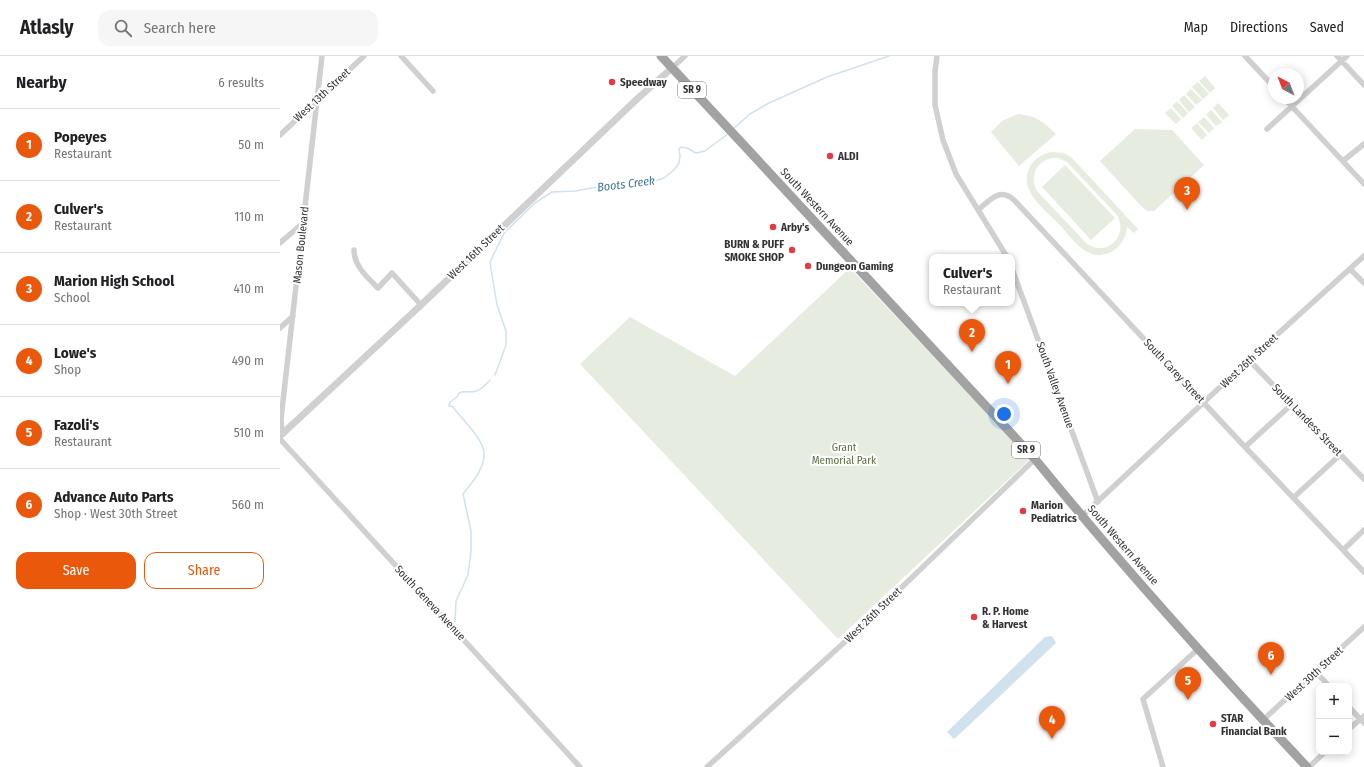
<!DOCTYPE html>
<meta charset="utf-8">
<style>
body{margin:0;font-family:"Fira Sans Condensed",sans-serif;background:#f6f6f6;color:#202124}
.controls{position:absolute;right:12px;bottom:12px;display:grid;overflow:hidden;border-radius:8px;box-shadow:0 2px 10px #0003}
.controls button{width:36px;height:36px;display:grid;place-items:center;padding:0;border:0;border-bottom:1px solid #e0e0e0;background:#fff;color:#202124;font:20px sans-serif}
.compass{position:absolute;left:988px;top:12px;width:36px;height:36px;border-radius:50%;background:#fff;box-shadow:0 2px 10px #0003;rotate:318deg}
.you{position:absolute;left:724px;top:358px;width:14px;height:14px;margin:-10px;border:3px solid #fff;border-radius:50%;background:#1a73e8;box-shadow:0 0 0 6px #1a73e833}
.badge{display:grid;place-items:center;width:26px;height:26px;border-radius:50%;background:#ea580c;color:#fff;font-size:13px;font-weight:700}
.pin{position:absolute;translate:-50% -33px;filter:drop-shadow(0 1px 2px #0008)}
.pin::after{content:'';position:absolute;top:21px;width:14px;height:12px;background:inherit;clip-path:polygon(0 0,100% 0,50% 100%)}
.popup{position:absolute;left:649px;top:198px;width:86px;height:52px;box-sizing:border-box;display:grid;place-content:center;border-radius:8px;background:#fff;filter:drop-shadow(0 1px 3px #0005);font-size:13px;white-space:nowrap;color:#757577}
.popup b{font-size:15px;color:#202124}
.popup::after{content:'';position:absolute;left:50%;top:100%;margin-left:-8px;border:8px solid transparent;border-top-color:#fff}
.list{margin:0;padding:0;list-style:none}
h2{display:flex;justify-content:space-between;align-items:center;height:52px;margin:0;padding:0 16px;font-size:17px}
h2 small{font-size:13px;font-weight:400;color:#757577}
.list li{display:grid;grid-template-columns:26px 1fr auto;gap:12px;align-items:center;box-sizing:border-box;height:72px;padding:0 16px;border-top:1px solid #e0e0e0}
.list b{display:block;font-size:15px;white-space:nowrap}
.list p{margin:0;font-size:13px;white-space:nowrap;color:#757577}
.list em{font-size:13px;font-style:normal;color:#757577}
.actions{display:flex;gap:8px;padding:12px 16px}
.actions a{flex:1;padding:9px 0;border:1px solid #ea580c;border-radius:12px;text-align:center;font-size:14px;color:#ea580c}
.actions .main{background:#ea580c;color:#fff}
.icon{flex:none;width:22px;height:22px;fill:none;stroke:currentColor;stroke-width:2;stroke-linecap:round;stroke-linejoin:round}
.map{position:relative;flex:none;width:1084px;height:711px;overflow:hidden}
header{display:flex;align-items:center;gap:24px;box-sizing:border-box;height:56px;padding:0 20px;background:#fff;border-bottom:1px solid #e0e0e0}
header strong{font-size:19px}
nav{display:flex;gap:22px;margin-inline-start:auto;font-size:14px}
.search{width:280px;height:36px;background:#f6f6f6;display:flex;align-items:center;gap:10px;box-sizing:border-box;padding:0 14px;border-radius:12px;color:#757577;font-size:15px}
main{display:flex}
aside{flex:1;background:#fff}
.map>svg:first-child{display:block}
.green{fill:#e6ecdf;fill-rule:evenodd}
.water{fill:#cfe2ee}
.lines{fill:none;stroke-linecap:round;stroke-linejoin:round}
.stream{stroke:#cfe2ee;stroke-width:1.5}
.minor{stroke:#d0d0d0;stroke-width:5.5}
.tertiary{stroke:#d0d0d0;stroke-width:7}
.trunk{stroke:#a2a2a2;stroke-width:9}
.poi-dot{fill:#e63946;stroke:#fff;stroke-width:1.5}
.labels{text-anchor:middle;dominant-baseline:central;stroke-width:4;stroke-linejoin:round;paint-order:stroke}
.shield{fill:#fff;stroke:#707070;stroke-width:1}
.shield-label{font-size:10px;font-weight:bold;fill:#333}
.poi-label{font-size:11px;font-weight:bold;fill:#333;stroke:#fff;text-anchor:start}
.street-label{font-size:11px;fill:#333;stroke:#fff}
.park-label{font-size:11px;fill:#56703f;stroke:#fff}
.water-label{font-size:12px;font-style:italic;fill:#3f7597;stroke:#fff}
</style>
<header>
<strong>Atlasly</strong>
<div class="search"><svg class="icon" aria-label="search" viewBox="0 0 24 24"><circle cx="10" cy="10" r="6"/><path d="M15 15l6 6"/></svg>Search here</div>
<nav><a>Map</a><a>Directions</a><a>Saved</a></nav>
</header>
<main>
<aside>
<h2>Nearby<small>6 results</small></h2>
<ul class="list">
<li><span class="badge">1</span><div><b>Popeyes</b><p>Restaurant</p></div><em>50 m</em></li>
<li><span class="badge">2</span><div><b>Culver's</b><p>Restaurant</p></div><em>110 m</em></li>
<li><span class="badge">3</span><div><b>Marion High School</b><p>School</p></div><em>410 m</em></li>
<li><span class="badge">4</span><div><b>Lowe's</b><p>Shop</p></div><em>490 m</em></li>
<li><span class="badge">5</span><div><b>Fazoli's</b><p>Restaurant</p></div><em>510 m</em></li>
<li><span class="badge">6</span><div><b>Advance Auto Parts</b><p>Shop · West 30th Street</p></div><em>560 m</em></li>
</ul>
<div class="actions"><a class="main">Save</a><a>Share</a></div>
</aside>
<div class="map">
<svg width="1084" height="711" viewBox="0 0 1084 711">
<rect width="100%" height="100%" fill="#fff"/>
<!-- green -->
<path class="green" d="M 925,20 L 935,32 L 930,37 L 919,25 Z
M 918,26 L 929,38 L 923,43 L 912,31 Z
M 911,33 L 922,44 L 916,49 L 906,38 Z
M 904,39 L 915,51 L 909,56 L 899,44 Z
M 897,45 L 908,57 L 903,62 L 892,50 Z
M 938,47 L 949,59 L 943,64 L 933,52 Z
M 891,52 L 901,63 L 896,68 L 885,57 Z
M 931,54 L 942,66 L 936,70 L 926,59 Z
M 738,58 C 757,60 762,65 776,78 L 739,110 L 711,76 L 722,65 Z
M 924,61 L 934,72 L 929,77 L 918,66 Z
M 917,67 L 927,79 L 922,84 L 911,72 Z
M 855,73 L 892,74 L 924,109 L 874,155 L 867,155 L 861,150 L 820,105 Z
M 771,96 L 784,97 L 792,102 L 858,173 L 854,177 L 847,171 C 846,188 830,203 812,198 C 799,194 789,179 780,169 C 765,154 736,133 751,109 C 756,101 763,98 771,96 ZM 772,102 L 778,102 L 787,106 L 837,159 C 849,180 827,201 807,188 L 757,135 C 749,121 756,105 772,102 Z
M 785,109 L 835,162 L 811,184 L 762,131 Z
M 570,212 L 750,403 L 558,583 L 300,308 L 350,261 L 455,320 Z"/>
<!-- water -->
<path class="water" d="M 772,580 L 776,587 L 684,674 L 674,683 L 667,676 L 765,581 Z"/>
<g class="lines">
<!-- stream -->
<path class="stream" d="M 453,73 L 470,58 L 489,47 L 547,21 L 609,0
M 215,319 L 226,289 L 226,275 L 217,249 L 210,206 L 224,177 L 255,147 L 272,136 L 295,135 L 351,125 L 369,127 L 384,122 L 394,114 L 399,107 L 400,101 L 399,93 L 401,91 L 407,92 L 416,97 L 425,95 L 449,77
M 175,566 L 176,545 L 188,519 L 191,496 L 191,475 L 183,438 C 192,427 205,412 204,397 C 204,384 181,362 173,351 L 169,350 L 170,346 L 177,341 L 179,337 C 183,335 185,336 189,336 C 199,336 204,331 210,324"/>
<!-- minor -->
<path class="minor" d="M 121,0 L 153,35
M 657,0 L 655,15 L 655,49 L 663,84 L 676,118 L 727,201
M 965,0 L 994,31
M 1057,0 L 1084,29
M 392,12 L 405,0
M 1004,42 L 1084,128
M 987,73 L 1067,0
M 0,79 L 84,0
M 1063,105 L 1084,88
M 698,154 C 710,144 720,131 734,144 L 965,391 L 1084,516
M 0,187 L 23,167
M 74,194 C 74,210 87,221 98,232 L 112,217 L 141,249
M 732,213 L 818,446
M 1070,213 L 1084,227
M 0,272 L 13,260
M 969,304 L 1084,423
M 2,378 L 1,363 L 42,0
M 0,383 L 300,711
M 965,391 L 1011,349
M 1013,442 L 1061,398
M 801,461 L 969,304 L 1084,200
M 1063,494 L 1084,474
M 1036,616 L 1049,630
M 1069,651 L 1084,667
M 983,664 L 1084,571
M 1069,673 L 1084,660
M 427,711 L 568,583 L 755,403
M 883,711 L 863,643 L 918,593
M 1029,711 L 1045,696"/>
<!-- tertiary -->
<path class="tertiary" d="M 0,380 L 141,249 L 357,43 L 392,12"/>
<!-- trunk -->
<path class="trunk" d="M 381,0 L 755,403 C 841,509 933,611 1027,711"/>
</g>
<!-- markers -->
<g class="poi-dot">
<circle cx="332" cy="26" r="4"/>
<circle cx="550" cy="100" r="4"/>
<circle cx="493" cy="171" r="4"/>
<circle cx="512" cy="194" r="4"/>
<circle cx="528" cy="210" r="4"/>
<circle cx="743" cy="455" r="4"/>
<circle cx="694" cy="561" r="4"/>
<circle cx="933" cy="668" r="4"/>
</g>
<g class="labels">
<!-- shield labels -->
<g class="shield">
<rect x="398" y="26" width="28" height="16" rx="3"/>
<rect x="732" y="386" width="28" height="16" rx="3"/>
</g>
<g class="shield-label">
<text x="412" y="34">SR 9</text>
<text x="746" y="394">SR 9</text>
</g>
<!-- poi labels -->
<g class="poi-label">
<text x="340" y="26">Speedway</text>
<text x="558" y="100">ALDI</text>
<text x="501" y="171">Arby's</text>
<text x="504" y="188" text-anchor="end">BURN &amp; PUFF<tspan x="504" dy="13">SMOKE SHOP</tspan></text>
<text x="536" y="210">Dungeon Gaming</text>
<text x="751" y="449">Marion<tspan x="751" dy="13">Pediatrics</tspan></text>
<text x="702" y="555">R. P. Home<tspan x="702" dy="13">&amp; Harvest</tspan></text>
<text x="941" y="662">STAR<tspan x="941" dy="13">Financial Bank</tspan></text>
</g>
<!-- street labels -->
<g class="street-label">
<text transform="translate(42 39) rotate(-43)">West 13th Street</text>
<text transform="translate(537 151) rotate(47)">South Western Avenue</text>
<text transform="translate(21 189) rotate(-84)">Mason Boulevard</text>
<text transform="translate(196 196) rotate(-44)">West 16th Street</text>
<text transform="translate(969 305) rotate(-43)">West 26th Street</text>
<text transform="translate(894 315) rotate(47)">South Carey Street</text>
<text transform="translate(775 329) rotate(70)">South Valley Avenue</text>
<text transform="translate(1027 364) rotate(46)">South Landess Street</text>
<text transform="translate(843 489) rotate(49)">South Western Avenue</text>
<text transform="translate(150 547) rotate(47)">South Geneva Avenue</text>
<text transform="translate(593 559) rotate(-44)">West 26th Street</text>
<text transform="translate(1034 618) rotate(-43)">West 30th Street</text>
</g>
<!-- park labels -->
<g class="park-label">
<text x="564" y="391">Grant<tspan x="564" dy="13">Memorial Park</tspan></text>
</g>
<!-- water labels -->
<g class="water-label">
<text transform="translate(346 128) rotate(-7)">Boots Creek</text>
</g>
</g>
</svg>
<div class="controls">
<button>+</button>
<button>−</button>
</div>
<svg class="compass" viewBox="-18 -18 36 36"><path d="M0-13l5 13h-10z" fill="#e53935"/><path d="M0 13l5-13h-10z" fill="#757577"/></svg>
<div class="you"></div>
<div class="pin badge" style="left:728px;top:328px">1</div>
<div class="pin badge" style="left:692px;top:296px">2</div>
<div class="popup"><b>Culver's</b>Restaurant</div>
<div class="pin badge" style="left:907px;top:154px">3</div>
<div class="pin badge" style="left:772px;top:683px">4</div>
<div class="pin badge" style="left:908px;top:644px">5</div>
<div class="pin badge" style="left:991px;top:619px">6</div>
</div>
</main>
